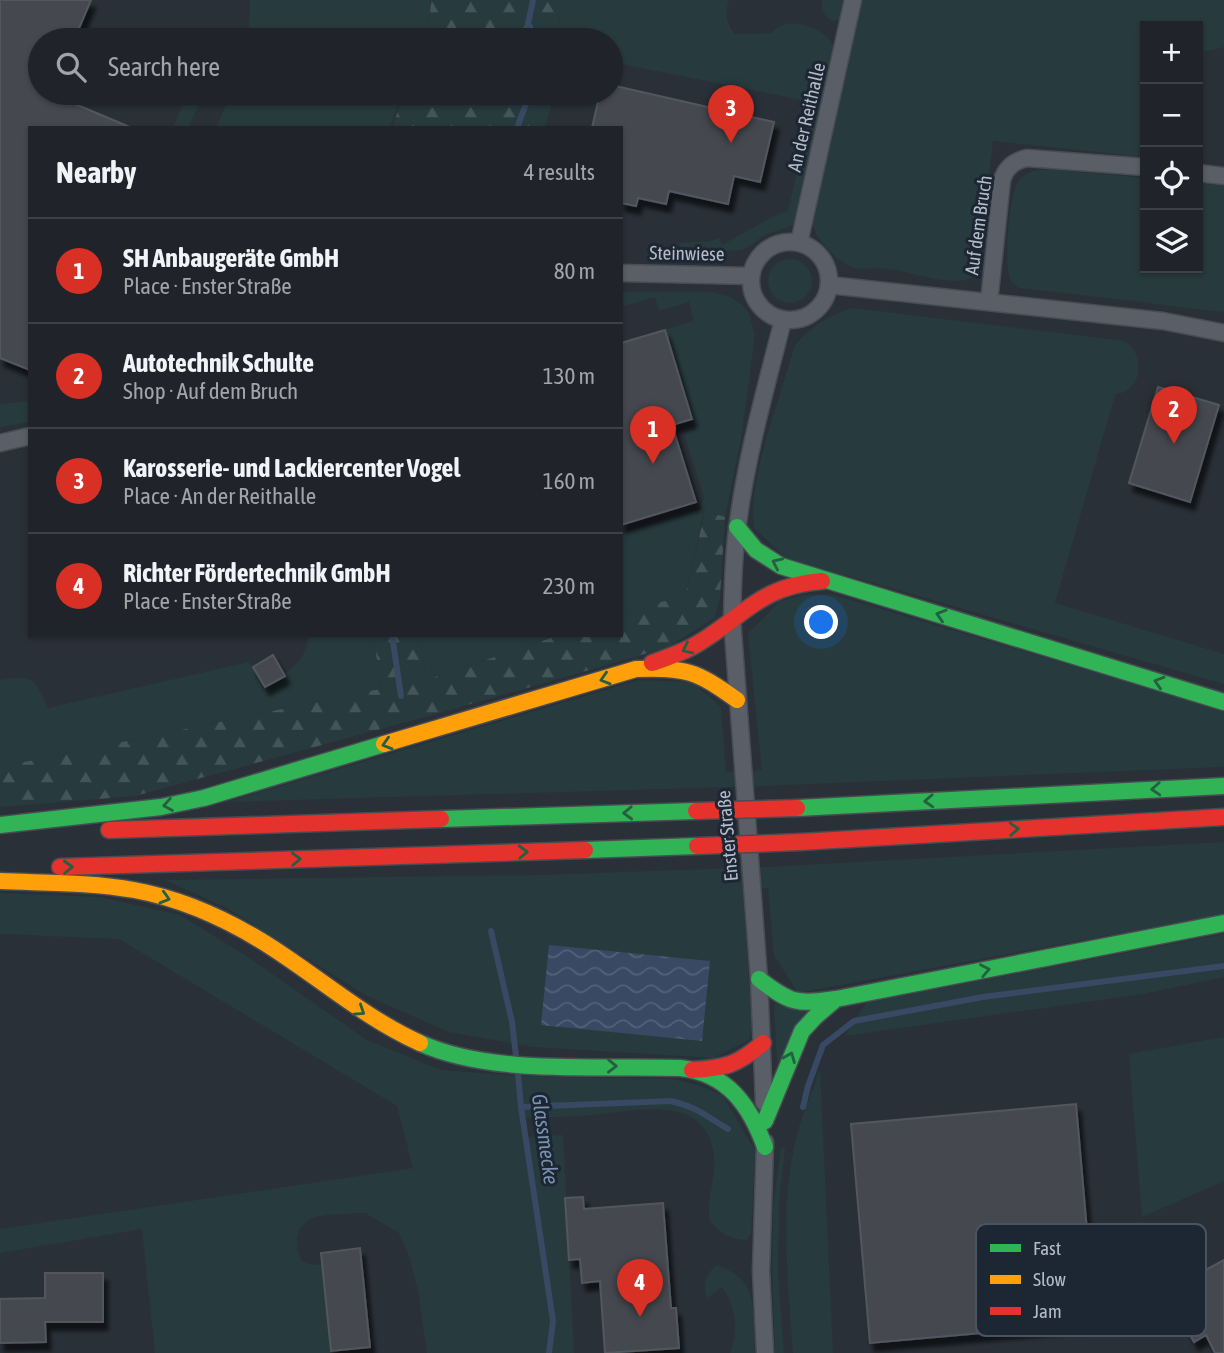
<!DOCTYPE html>
<meta charset="utf-8">
<style>
body{margin:0;font-family:"Asap Condensed",sans-serif;background:#282c32;color:#f1f3f6}
.controls{position:absolute;right:21px;top:21px;display:grid;overflow:hidden;border-radius:0px;box-shadow:0 2px 5px #0004}
.controls button{width:63px;height:63px;display:grid;place-items:center;padding:0;border:0;border-bottom:2px solid #3d4147;background:#20242a;color:#f1f3f6;font:35px sans-serif}
.you{position:absolute;left:822px;top:623px;width:24px;height:24px;margin:-18px;border:5px solid #fff;border-radius:50%;background:#1a73e8;box-shadow:0 0 0 10px #1a73e833}
.badge{display:grid;place-items:center;width:46px;height:46px;border-radius:50%;background:#d93025;color:#fff;font-size:23px;font-weight:700}
.pin{position:absolute;translate:-50% -58px;filter:drop-shadow(0 2px 4px #0008)}
.pin::after{content:'';position:absolute;top:37px;width:24px;height:21px;background:inherit;clip-path:polygon(0 0,100% 0,50% 100%)}
.list{margin:0;padding:0;list-style:none}
h2{display:flex;justify-content:space-between;align-items:center;height:91px;margin:0;padding:0 28px;font-size:30px}
h2 small{font-size:23px;font-weight:400;color:#a2a4a8}
.list li{display:grid;grid-template-columns:46px 1fr auto;gap:21px;align-items:center;box-sizing:border-box;height:105px;padding:0 28px;border-top:2px solid #3d4147}
.list b{display:block;font-size:26px;white-space:nowrap}
.list p{margin:0;font-size:23px;white-space:nowrap;color:#a2a4a8}
.list em{font-size:23px;font-style:normal;color:#a2a4a8}
.icon{flex:none;width:38px;height:38px;fill:none;stroke:currentColor;stroke-width:2;stroke-linecap:round;stroke-linejoin:round}
.map{position:relative;flex:none;width:1224px;height:1353px;overflow:hidden}
.search{position:absolute;background:#20242a;box-shadow:0 2px 5px #0004;left:28px;top:28px;width:595px;height:77px;display:flex;align-items:center;gap:18px;box-sizing:border-box;padding:0 24px;border-radius:38px;color:#a2a4a8;font-size:26px}
.panel{position:absolute;background:#20242a;box-shadow:0 2px 5px #0004;left:28px;top:126px;width:595px;height:511px;border-radius:0px}
.map>svg:first-child{display:block}
.green{fill:#273a3e}
.forest{fill:url(#forest-firs)}
.water{fill:url(#water-waves)}
.lines{fill:none;stroke-linecap:round;stroke-linejoin:round}
.stream{stroke:#384963;stroke-width:6}
.building{fill:#444950;stroke:#52575f;stroke-width:2;filter:url(#shadow)}
.street-casing{stroke:#484c53;stroke-width:19}
.fast-casing{stroke:#474c53;stroke-width:19}
.slow-casing{stroke:#474c53;stroke-width:19}
.jam-casing{stroke:#474c53;stroke-width:19}
.street{stroke:#5a5e66;stroke-width:16}
.fast{stroke:#30b455;stroke-width:16}
.slow{stroke:#ff9f0a;stroke-width:16}
.jam{stroke:#e5322d;stroke-width:16}
.jam-bridge-casing{stroke:#474c53;stroke-width:19;stroke-linecap:butt}
.jam-bridge{stroke:#e5322d;stroke-width:16}
.oneway{stroke:#255f41}
.labels{text-anchor:middle;dominant-baseline:central;stroke-width:6;stroke-linejoin:round;paint-order:stroke}
.street-label{font-size:19px;fill:#b4bcc9;stroke:#1d2633}
.water-label{font-size:21px;font-style:italic;fill:#7c92b1;stroke:#1d2633}
.key{fill:#1d2633;stroke:#4a5360;stroke-width:2}
.key-label{font-size:19px;fill:#b4bcc9}
</style>
<div class="map">
<svg width="1224" height="1353" viewBox="0 0 1224 1353">
<defs>
<pattern id="forest-firs" width="22" height="20" patternUnits="userSpaceOnUse" patternTransform="scale(1.75)"><rect width="22" height="20" fill="#273a3e"/><path d="M5 1l3.5 6h-7zM16 11l3.5 6h-7z" fill="#445559"/></pattern>
<pattern id="water-waves" width="16" height="10" patternUnits="userSpaceOnUse" patternTransform="scale(1.75)"><rect width="16" height="10" fill="#384963"/><path d="M0 5q4-4 8 0t8 0" fill="none" stroke="#526178"/></pattern>
<filter id="shadow"><feDropShadow dx="4.5" dy="8" stdDeviation="2" flood-color="#0009"/></filter>
</defs>
<rect width="100%" height="100%" fill="#2a3038"/>
<!-- green -->
<path class="green" d="M 250,0 L 430,0 L 430,15 L 421,40 L 246,40 L 249,30 Z
M 561,0 L 729,0 C 725,11 726,25 735,34 L 771,33 C 775,29 779,26 785,24 C 799,20 830,31 833,46 C 834,50 833,54 833,57 L 797,222 C 785,230 776,230 765,235 C 756,240 751,247 741,250 L 680,254 L 680,243 L 711,241 L 719,238 L 722,245 L 772,217 L 788,211 L 813,102 L 611,62 L 611,40 L 558,40 Z
M 822,0 L 846,0 L 841,19 L 833,21 C 824,18 821,10 822,0 Z
M 862,0 L 1224,0 L 1224,47 L 1203,52 L 1198,89 L 1198,26 L 1145,26 L 1145,157 L 993,141 L 980,255 L 977,273 C 974,275 972,278 968,279 C 950,287 899,268 877,268 C 866,268 860,271 850,266 C 835,260 815,238 812,223 L 848,45 L 858,18 Z
M 187,93 L 204,93 L 188,128 L 173,128 Z
M 231,93 L 402,93 L 390,128 L 216,128 Z
M 544,93 L 555,93 L 545,128 L 535,128 Z
M 1040,170 L 1056,170 L 1145,178 L 1145,268 L 1198,268 L 1198,183 L 1224,186 L 1224,311 L 1219,312 L 1134,301 L 1019,288 C 1017,287 1012,283 1011,281 C 1003,267 1009,197 1017,183 C 1022,174 1030,172 1040,170 Z
M768 281a22 22 0 1 1 44 0a22 22 0 1 1-44 0Z
M 621,292 L 710,292 L 729,296 L 741,304 L 749,313 L 755,335 L 741,440 L 725,517 L 704,511 L 686,594 L 621,615 L 621,534 L 701,509 L 704,497 L 684,434 L 696,430 L 665,330 L 694,321 L 689,302 L 659,311 L 655,297 L 621,307 Z
M 853,308 L 1124,341 C 1142,350 1144,381 1126,391 C 1123,393 1118,393 1115,395 L 1055,603 L 1224,654 L 1224,684 L 786,558 L 754,528 C 750,495 759,467 767,436 C 776,405 786,375 795,345 C 811,327 830,314 853,308 Z
M 30,401 L 30,422 L 0,427 L 0,404 Z
M 831,594 L 1224,711 L 1224,767 L 764,786 L 227,802 L 639,680 L 692,682 L 721,707 L 726,772 L 762,770 L 748,633 L 763,619 L 778,602 L 803,595 Z
M 308,635 L 374,635 L 380,689 L 0,767 L 0,680 C 32,674 35,678 48,708 L 249,662 L 265,687 C 284,676 309,660 308,635 Z
M 420,635 L 560,635 L 426,680 Z
M 1224,842 L 1224,914 L 798,993 L 774,955 L 768,888 L 743,888 L 752,1026 L 749,1040 L 713,1058 L 533,1047 L 449,1032 L 367,996 L 227,908 L 165,880 L 537,875 L 766,867 Z
M 0,893 L 100,897 L 180,915 L 245,955 L 367,1040 L 441,1070 L 520,1076 L 672,1079 L 701,1086 L 723,1096 L 755,1150 L 751,1234 L 746,1240 C 729,1239 719,1233 709,1219 C 707,1196 718,1171 713,1149 C 701,1092 631,1112 591,1115 C 569,1117 548,1117 526,1118 L 528,1137 L 563,1135 L 574,1353 L 427,1353 L 418,1291 L 410,1259 L 399,1233 L 365,1213 L 325,1215 L 311,1218 L 300,1228 L 297,1238 L 298,1252 L 301,1260 L 308,1264 L 322,1265 L 332,1353 L 155,1353 L 142,1229 L 0,1253 L 0,1229 L 413,1168 L 397,1106 L 119,939 L 0,934 Z
M 1224,934 L 1224,977 L 1143,994 L 845,1036 L 866,1003 Z
M 774,1004 L 811,1012 L 777,1064 Z
M 1224,1037 L 1224,1181 L 1142,1217 L 1129,1054 Z
M 820,1069 L 833,1353 L 793,1353 C 788,1283 779,1203 797,1135 C 802,1113 813,1091 820,1069 Z
M 781,1147 L 785,1149 L 779,1204 L 778,1275 L 784,1353 L 775,1353 L 772,1273 L 773,1206 Z
M 717,1265 C 725,1269 734,1272 741,1279 C 757,1294 754,1331 755,1353 L 730,1353 C 739,1330 736,1307 722,1287 L 707,1298 C 703,1284 705,1275 717,1265 Z"/>
<!-- forest -->
<path class="forest" d="M 431,0 L 561,0 L 558,40 L 422,40 L 430,15 Z
M 404,93 L 544,93 L 535,128 L 392,128 Z
M 705,511 L 725,517 L 720,597 L 715,617 L 669,647 L 454,709 L 135,796 L 0,807 L 0,767 L 380,689 L 374,635 L 420,635 L 426,680 L 560,635 L 621,635 L 621,615 L 686,594 Z"/>
<!-- water -->
<path class="water" d="M 549,945 L 710,961 L 702,1041 L 541,1025 Z"/>
<g class="lines">
<!-- stream -->
<path class="stream" d="M 531,40 L 528,24 L 533,0
M 517,128 L 530,93
M 392,635 L 401,696
M 491,931 L 512,1022 L 516,1056
M 518,1074 L 521,1107 L 553,1321 L 549,1353
M 521,1107 L 671,1101 C 697,1107 706,1116 728,1129
M 803,1107 L 808,1086 L 823,1045 L 854,1021 L 983,997 L 1224,966"/>
</g>
<!-- building -->
<path class="building" d="M 0,0 L 91,0 L 74,40 L 40,40 L 40,93 L 49,93 L 132,128 L 30,128 L 30,370 L 0,358 Z
M 611,85 L 774,122 L 760,182 L 734,176 L 728,204 L 669,191 L 666,204 L 638,198 L 636,206 L 621,203 L 621,128 L 592,128 L 600,93 L 611,93 Z
M 665,330 L 692,419 L 672,425 L 696,502 L 621,525 L 621,343 Z
M 1158,387 L 1219,405 L 1190,502 L 1129,483 Z
M 273,655 L 285,676 L 265,687 L 253,667 Z
M 1076,1104 L 1095,1323 L 870,1343 L 851,1124 Z
M 583,1197 L 584,1209 L 663,1203 L 671,1308 L 676,1308 L 679,1348 L 605,1353 L 600,1281 L 582,1283 L 580,1259 L 569,1260 L 565,1198 Z
M 360,1248 L 370,1347 L 331,1351 L 321,1253 Z
M 1224,1260 L 1224,1353 L 1215,1353 L 1206,1335 L 1194,1342 L 1170,1297 L 1173,1288 L 1184,1283 L 1185,1277 L 1195,1272 L 1200,1273 Z
M 45,1273 L 103,1273 L 103,1322 L 45,1322 L 46,1342 L 0,1343 L 0,1299 L 45,1298 Z"/>
<g class="lines">
<!-- street casing -->
<g class="street-casing">
<path id="street" d="M 1198,173 L 1224,176
M751 281a39 39 0 1 1 78 0a39 39 0 1 1-78 0Z
M 799,243 L 853,0
M 621,273 L 751,276
M 829,285 L 1163,321 L 1224,333
M 989,302 L 1002,180 C 1006,167 1014,161 1027,158 L 1145,167
M 0,443 L 30,436
M 764,1102 L 759,979 L 732,619 C 733,587 733,555 738,523 C 747,454 766,387 783,320
M 765,1142 L 761,1271 L 765,1353"/>
</g>
<!-- fast casing -->
<g class="fast-casing">
<path id="fast" d="M 737,527 L 756,550 L 781,566 L 1224,702
M 797,808 L 1224,786
M 441,819 L 696,811
M 0,825 L 161,807 L 204,798 L 384,744
M 585,850 L 697,846
M 759,979 C 790,1003 797,1005 836,999
M 420,1043 C 493,1076 601,1065 680,1068 C 728,1073 750,1106 765,1147
M 765,1121 L 802,1031 L 815,1017 L 836,999 L 1224,923"/>
</g>
<!-- slow casing -->
<g class="slow-casing">
<path id="slow" d="M 384,744 L 636,669 C 687,668 695,670 737,700
M 0,881 C 44,883 90,882 134,890 C 183,899 229,920 271,947 C 321,979 365,1018 420,1043"/>
</g>
<!-- jam casing -->
<g class="jam-casing">
<path id="jam" d="M 652,663 C 669,657 687,651 702,641 C 748,612 762,586 822,581
M 109,830 L 441,819
M 800,842 L 1224,817
M 60,867 L 585,850
M 692,1070 C 726,1068 737,1065 763,1043"/>
</g>
<!-- street -->
<use href="#street" class="street"/>
<!-- fast -->
<use href="#fast" class="fast"/>
<!-- slow -->
<use href="#slow" class="slow"/>
<!-- jam -->
<use href="#jam" class="jam"/>
<!-- jam-bridge casing -->
<g class="jam-bridge-casing">
<path id="jam-bridge" d="M 696,811 L 797,808
M 697,846 L 800,842"/>
</g>
<!-- jam-bridge -->
<use href="#jam-bridge" class="jam-bridge"/>
</g>
<!-- one-way arrows -->
<defs><path id="oneway-chevron" d="M-2-3.5L2.5 0L-2 3.5" fill="none" stroke-width="1.6" stroke-linecap="round" stroke-linejoin="round" transform="scale(1.75)"/></defs>
<g class="oneway">
<use href="#oneway-chevron" transform="translate(777 563) rotate(-155)"/>
<use href="#oneway-chevron" transform="translate(941 615) rotate(-163)"/>
<use href="#oneway-chevron" transform="translate(687 649) rotate(154)"/>
<use href="#oneway-chevron" transform="translate(605 679) rotate(163)"/>
<use href="#oneway-chevron" transform="translate(1159 682) rotate(-163)"/>
<use href="#oneway-chevron" transform="translate(387 744) rotate(163)"/>
<use href="#oneway-chevron" transform="translate(1156 789) rotate(177)"/>
<use href="#oneway-chevron" transform="translate(929 801) rotate(177)"/>
<use href="#oneway-chevron" transform="translate(168 805) rotate(170)"/>
<use href="#oneway-chevron" transform="translate(628 813) rotate(178)"/>
<use href="#oneway-chevron" transform="translate(1014 829) rotate(-3)"/>
<use href="#oneway-chevron" transform="translate(523 852) rotate(-2)"/>
<use href="#oneway-chevron" transform="translate(296 859) rotate(-2)"/>
<use href="#oneway-chevron" transform="translate(68 867) rotate(-2)"/>
<use href="#oneway-chevron" transform="translate(165 898) rotate(16)"/>
<use href="#oneway-chevron" transform="translate(985 970) rotate(-11)"/>
<use href="#oneway-chevron" transform="translate(360 1011) rotate(33)"/>
<use href="#oneway-chevron" transform="translate(790 1057) rotate(-68)"/>
<use href="#oneway-chevron" transform="translate(612 1066) rotate(1)"/>
</g>
<g class="labels">
<!-- street labels -->
<g class="street-label">
<text transform="translate(806 117) rotate(-77)">An der Reithalle</text>
<text transform="translate(978 225) rotate(-82)">Auf dem Bruch</text>
<text transform="translate(687 253) rotate(1)">Steinwiese</text>
<text transform="translate(727 836) rotate(-95)">Enster Straße</text>
</g>
<!-- water labels -->
<g class="water-label">
<text transform="translate(546 1139) rotate(82)">Glassmecke</text>
</g>
</g>
<!-- legend -->
<rect x="976" y="1224" width="230" height="112" rx="10" class="key"/>
<rect x="990" y="1244" width="31" height="8" fill="#30b455"/>
<rect x="990" y="1275" width="31" height="9" fill="#ff9f0a"/>
<rect x="990" y="1307" width="31" height="8" fill="#e5322d"/>
<g class="key-label">
<text x="1033" y="1255">Fast</text>
<text x="1033" y="1286">Slow</text>
<text x="1033" y="1318">Jam</text>
</g>
</svg>
<div class="controls">
<button>+</button>
<button>−</button>
<button><svg class="icon" aria-label="locate" viewBox="0 0 24 24"><circle cx="12" cy="12" r="6"/><path d="M12 2v4M12 18v4M2 12h4M18 12h4"/></svg></button>
<button><svg class="icon" aria-label="layers" viewBox="0 0 24 24"><path d="M12 4l9 5-9 5-9-5zM3 14l9 5 9-5"/></svg></button>
</div>
<div class="you"></div>
<div class="pin badge" style="left:653px;top:464px">1</div>
<div class="pin badge" style="left:1174px;top:444px">2</div>
<div class="pin badge" style="left:731px;top:143px">3</div>
<div class="pin badge" style="left:640px;top:1317px">4</div>
<div class="search"><svg class="icon" aria-label="search" viewBox="0 0 24 24"><circle cx="10" cy="10" r="6"/><path d="M15 15l6 6"/></svg>Search here</div>
<section class="panel">
<h2>Nearby<small>4 results</small></h2>
<ul class="list">
<li><span class="badge">1</span><div><b>SH Anbaugeräte GmbH</b><p>Place · Enster Straße</p></div><em>80 m</em></li>
<li><span class="badge">2</span><div><b>Autotechnik Schulte</b><p>Shop · Auf dem Bruch</p></div><em>130 m</em></li>
<li><span class="badge">3</span><div><b>Karosserie- und Lackiercenter Vogel</b><p>Place · An der Reithalle</p></div><em>160 m</em></li>
<li><span class="badge">4</span><div><b>Richter Fördertechnik GmbH</b><p>Place · Enster Straße</p></div><em>230 m</em></li>
</ul>
</section>
</div>
